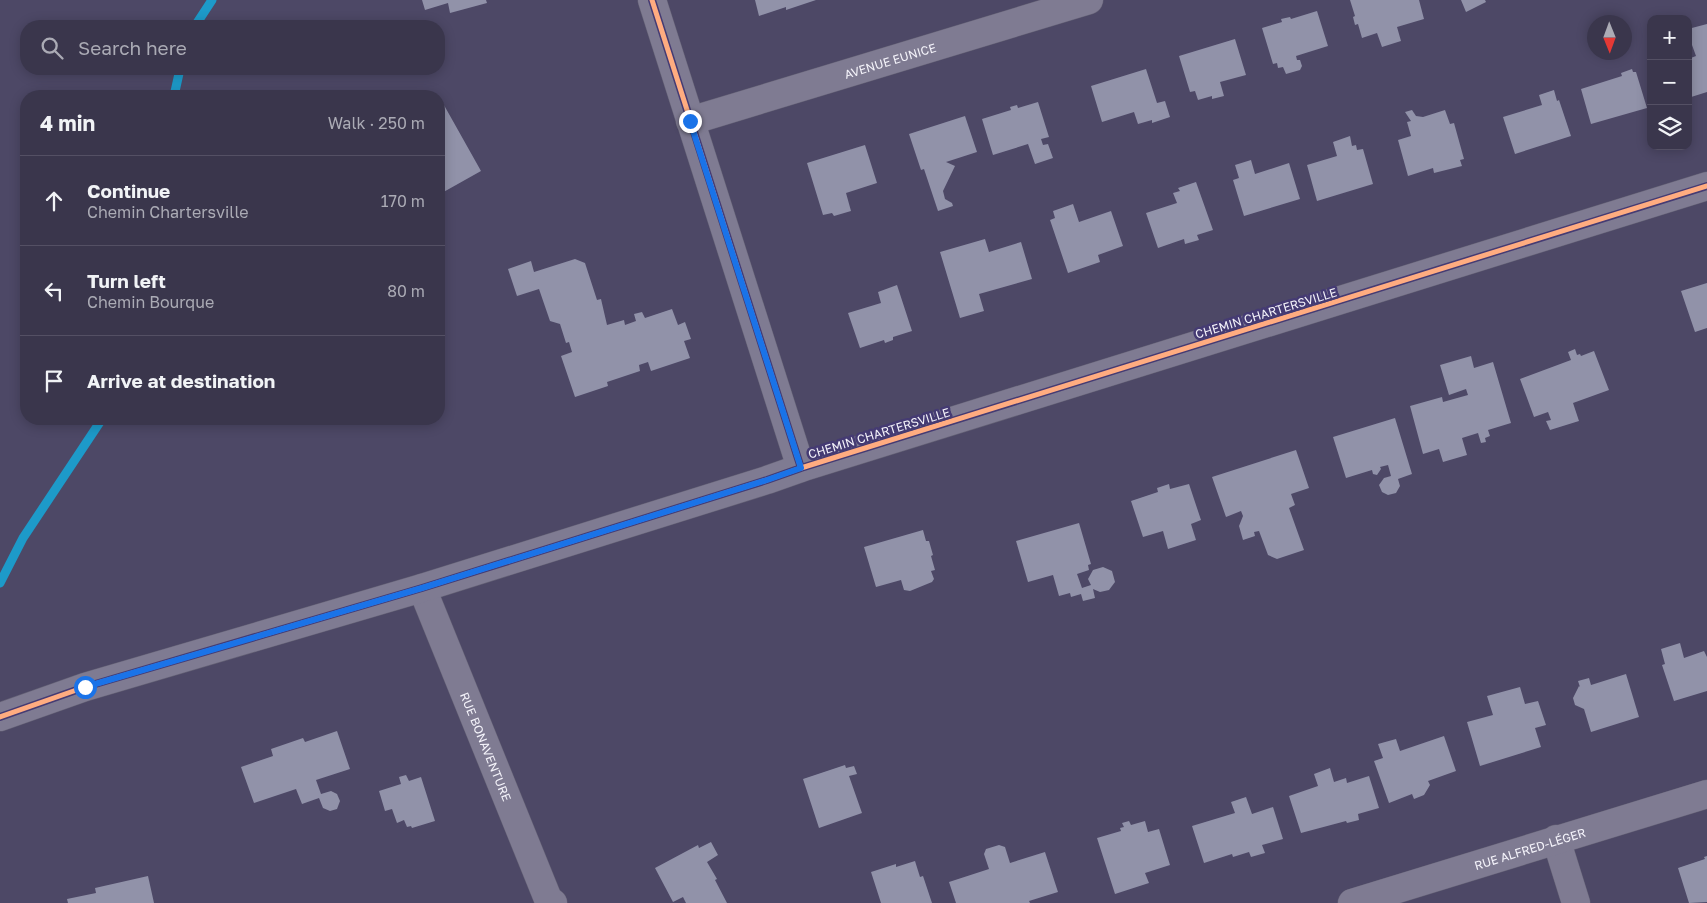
<!DOCTYPE html>
<meta charset="utf-8">
<style>
body{margin:0;font-family:"Golos Text",sans-serif;background:#454156;color:#f1f3f6}
.controls{position:absolute;right:15px;top:15px;display:grid;overflow:hidden;border-radius:10px;box-shadow:0 2px 12px #0003}
.controls button{width:45px;height:45px;display:grid;place-items:center;padding:0;border:0;border-bottom:1px solid #545064;background:#3a364c;color:#f1f3f6;font:25px sans-serif}
.compass{position:absolute;left:1587px;top:15px;width:45px;height:45px;border-radius:50%;background:#3a364c;box-shadow:0 2px 12px #0003;rotate:179deg}
.stop{position:absolute;width:15px;height:15px;margin:-11px;border:4px solid #1a73e8;border-radius:50%;background:#fff}
.stop.end{background:#1a73e8;border-color:#fff;box-shadow:0 1px 5px #0008}
.list{margin:0;padding:0;list-style:none}
h2{display:flex;justify-content:space-between;align-items:center;height:65px;margin:0;padding:0 20px;font-size:21px}
h2 small{font-size:16px;font-weight:400;color:#ababb5}
.list li{display:grid;grid-template-columns:32px 1fr auto;gap:15px;align-items:center;box-sizing:border-box;height:90px;padding:0 20px;border-top:1px solid #545064}
.list b{display:block;font-size:19px;white-space:nowrap}
.list p{margin:0;font-size:16px;white-space:nowrap;color:#ababb5}
.list em{font-size:16px;font-style:normal;color:#ababb5}
.icon{flex:none;width:28px;height:28px;fill:none;stroke:currentColor;stroke-width:2;stroke-linecap:round;stroke-linejoin:round}
.map{position:relative;flex:none;width:1707px;height:903px;overflow:hidden}
.search{position:absolute;background:#3a364c;box-shadow:0 2px 12px #0003;left:20px;top:20px;width:425px;height:55px;display:flex;align-items:center;gap:12px;box-sizing:border-box;padding:0 18px;border-radius:20px;color:#ababb5;font-size:19px}
.panel{position:absolute;background:#3a364c;box-shadow:0 2px 12px #0003;left:20px;top:90px;width:425px;height:335px;border-radius:20px}
.map>svg:first-child{display:block}
.lines{fill:none;stroke-linecap:round;stroke-linejoin:round}
.stream{stroke:#1d9ac9;stroke-width:9}
.building{fill:#9192a9}
.minor-casing{stroke:#646175;stroke-width:29}
.minor{stroke:#7f7b92;stroke-width:28}
.cycleway-casing{stroke:#453b73;stroke-width:8}
.cycleway{stroke:#ffac80;stroke-width:5}
.route{stroke:#1a73e8;stroke-width:6}
.labels{text-anchor:middle;dominant-baseline:central;stroke-width:5;stroke-linejoin:round;paint-order:stroke}
.street-label{font-size:12px;fill:#f5f4fb;stroke:#453b73}
</style>
<div class="map">
<svg width="1707" height="903" viewBox="0 0 1707 903">
<rect width="100%" height="100%" fill="#4d4866"/>
<g class="lines">
<!-- stream -->
<path class="stream" d="M 195,26 L 212,0
M 174,96 L 180,69
M 0,583 L 23,538 L 102,419"/>
</g>
<!-- building -->
<path class="building" d="M 422,0 L 486,0 L 487,3 L 450,13 L 448,3 L 425,10 Z
M 755,0 L 816,0 L 786,10 L 786,7 L 759,16 Z
M 1350,0 L 1419,0 L 1424,19 L 1397,27 L 1401,41 L 1382,47 L 1377,33 L 1362,38 L 1358,24 L 1355,25 L 1353,17 L 1355,16 Z
M 1461,0 L 1485,0 L 1486,2 L 1466,12 Z
M 1317,11 L 1328,46 L 1296,56 L 1297,60 L 1300,60 L 1302,66 L 1300,70 L 1286,74 L 1283,67 L 1278,68 L 1277,63 L 1273,64 L 1262,28 L 1282,22 L 1281,19 L 1290,17 L 1291,19 Z
M 1707,24 L 1707,92 L 1688,98 L 1688,59 L 1696,56 L 1692,45 L 1688,42 L 1688,29 Z
M 1235,39 L 1246,75 L 1220,82 L 1224,96 L 1212,99 L 1212,96 L 1198,100 L 1195,91 L 1190,92 L 1179,56 Z
M 1146,69 L 1157,103 L 1165,101 L 1170,117 L 1152,123 L 1152,120 L 1138,124 L 1134,112 L 1102,122 L 1091,86 Z
M 1632,69 L 1633,72 L 1636,72 L 1647,108 L 1591,124 L 1581,89 L 1622,76 L 1621,73 Z
M 1554,90 L 1557,101 L 1559,100 L 1571,136 L 1515,154 L 1503,117 L 1542,105 L 1539,95 Z
M 439,98 L 440,98 L 481,171 L 440,194 Z
M 1038,102 L 1049,137 L 1041,139 L 1043,145 L 1048,144 L 1053,158 L 1035,164 L 1028,144 L 993,155 L 982,119 L 1011,110 L 1010,107 L 1017,105 L 1018,108 Z
M 1412,110 L 1416,116 L 1423,117 L 1445,110 L 1450,124 L 1454,123 L 1464,159 L 1460,160 L 1462,166 L 1434,173 L 1433,168 L 1408,176 L 1398,140 L 1411,136 L 1407,122 L 1411,121 L 1405,112 Z
M 965,116 L 977,152 L 946,162 L 955,166 L 943,191 L 945,199 L 952,203 L 953,206 L 938,211 L 924,169 L 921,170 L 909,134 Z
M 1350,136 L 1352,146 L 1356,145 L 1357,150 L 1363,149 L 1373,184 L 1317,201 L 1307,165 L 1337,156 L 1333,142 Z
M 865,145 L 877,183 L 846,193 L 851,211 L 834,216 L 832,213 L 823,215 L 807,163 Z
M 1251,160 L 1255,174 L 1289,163 L 1300,199 L 1244,216 L 1233,180 L 1239,178 L 1235,165 Z
M 1196,182 L 1213,230 L 1197,235 L 1199,240 L 1185,244 L 1184,239 L 1158,248 L 1146,213 L 1177,203 L 1173,193 L 1180,191 L 1178,188 Z
M 1073,204 L 1079,222 L 1111,211 L 1123,246 L 1098,255 L 1100,262 L 1068,273 L 1050,220 L 1055,218 L 1053,211 Z
M 985,239 L 989,252 L 1021,242 L 1032,279 L 979,294 L 984,311 L 960,318 L 940,252 Z
M 575,259 L 585,263 L 597,300 L 601,299 L 607,325 L 624,320 L 625,325 L 636,321 L 634,314 L 642,312 L 645,318 L 672,309 L 678,325 L 685,322 L 691,339 L 684,341 L 690,358 L 651,371 L 648,362 L 639,365 L 640,371 L 607,382 L 608,386 L 575,397 L 561,356 L 572,352 L 569,342 L 566,343 L 560,324 L 550,321 L 539,289 L 517,296 L 508,269 L 531,261 L 534,272 Z
M 1707,283 L 1707,328 L 1695,332 L 1681,291 Z
M 897,285 L 912,331 L 893,337 L 893,340 L 885,343 L 884,340 L 860,348 L 848,313 L 881,303 L 878,292 Z
M 1575,349 L 1577,355 L 1580,354 L 1581,356 L 1594,351 L 1609,390 L 1573,403 L 1579,421 L 1550,430 L 1546,421 L 1551,420 L 1548,412 L 1534,417 L 1520,379 L 1571,360 L 1568,352 Z
M 1471,356 L 1474,368 L 1493,362 L 1511,423 L 1488,430 L 1490,436 L 1485,438 L 1486,442 L 1481,443 L 1478,433 L 1462,438 L 1467,455 L 1443,462 L 1439,449 L 1423,454 L 1410,406 L 1442,397 L 1443,402 L 1468,395 L 1466,389 L 1449,395 L 1440,365 Z
M 1395,418 L 1412,474 L 1398,479 L 1400,486 L 1396,493 L 1388,495 L 1382,492 L 1379,485 L 1384,478 L 1391,476 L 1388,465 L 1380,467 L 1381,469 L 1377,475 L 1373,474 L 1372,470 L 1346,478 L 1333,437 Z
M 1296,450 L 1309,488 L 1291,494 L 1295,505 L 1289,508 L 1304,550 L 1277,559 L 1268,555 L 1259,531 L 1254,532 L 1255,536 L 1243,540 L 1239,526 L 1243,516 L 1241,511 L 1226,517 L 1212,477 Z
M 1169,484 L 1170,489 L 1189,484 L 1201,520 L 1191,524 L 1196,540 L 1168,549 L 1163,531 L 1143,537 L 1131,501 L 1158,492 L 1157,488 Z
M 1079,523 L 1091,564 L 1088,565 L 1089,570 L 1077,574 L 1082,588 L 1091,585 L 1088,579 L 1093,570 L 1103,567 L 1112,571 L 1115,582 L 1109,590 L 1100,592 L 1093,589 L 1095,598 L 1083,601 L 1081,594 L 1071,597 L 1070,593 L 1059,596 L 1053,575 L 1028,582 L 1016,541 Z
M 923,530 L 926,541 L 929,541 L 933,555 L 931,556 L 935,570 L 931,571 L 934,579 L 932,582 L 910,591 L 904,590 L 901,580 L 876,587 L 864,547 Z
M 1680,643 L 1684,658 L 1704,651 L 1707,657 L 1707,691 L 1674,701 L 1662,665 L 1665,664 L 1661,649 Z
M 1626,674 L 1639,717 L 1591,732 L 1584,709 L 1575,705 L 1573,698 L 1579,686 L 1580,687 L 1578,681 L 1589,678 L 1591,685 Z
M 1520,687 L 1525,704 L 1538,701 L 1546,725 L 1535,728 L 1541,747 L 1480,766 L 1467,722 L 1493,715 L 1487,696 Z
M 337,731 L 350,769 L 316,780 L 321,794 L 331,791 L 337,794 L 340,801 L 337,809 L 330,811 L 323,808 L 319,798 L 302,804 L 296,789 L 254,803 L 241,767 L 273,756 L 271,749 L 303,738 L 305,742 Z
M 1444,736 L 1456,771 L 1428,781 L 1430,785 L 1424,795 L 1414,799 L 1412,794 L 1389,803 L 1374,761 L 1383,758 L 1378,744 L 1396,739 L 1400,751 Z
M 845,765 L 846,768 L 854,766 L 857,774 L 849,776 L 862,813 L 819,828 L 803,779 Z
M 1330,768 L 1334,782 L 1346,778 L 1347,783 L 1369,776 L 1379,808 L 1358,814 L 1359,820 L 1347,823 L 1346,821 L 1301,833 L 1289,796 L 1318,786 L 1314,774 Z
M 406,775 L 409,781 L 421,777 L 435,821 L 412,828 L 411,826 L 407,827 L 404,820 L 397,823 L 392,809 L 385,811 L 379,791 L 401,784 L 399,777 Z
M 1246,797 L 1252,814 L 1273,807 L 1283,839 L 1262,845 L 1265,853 L 1251,857 L 1249,852 L 1233,857 L 1232,854 L 1204,863 L 1192,826 L 1235,813 L 1231,802 Z
M 1129,821 L 1131,825 L 1145,821 L 1148,832 L 1159,829 L 1170,865 L 1145,873 L 1149,883 L 1115,894 L 1097,838 L 1121,831 L 1120,828 L 1124,827 L 1122,823 Z
M 711,842 L 718,855 L 707,862 L 717,879 L 715,880 L 727,903 L 686,903 L 683,897 L 673,902 L 655,868 L 698,845 L 699,848 Z
M 999,845 L 1005,847 L 1010,863 L 1045,852 L 1058,892 L 1029,901 L 1030,903 L 956,903 L 949,882 L 989,869 L 984,854 L 986,849 Z
M 1707,856 L 1707,902 L 1689,903 L 1678,868 L 1705,859 L 1704,857 Z
M 915,861 L 920,877 L 923,876 L 932,903 L 881,903 L 871,872 L 896,864 L 896,867 Z
M 148,876 L 154,903 L 68,903 L 67,899 L 96,893 L 95,888 Z"/>
<g class="lines">
<!-- minor casing -->
<g class="minor-casing">
<g id="minor">
<path d="M 652,0 L 801,468"/>
<path id="s1" d="M 690,121 L 1089,0"/>
<path id="s2" d="M 422,588 L 548,899 L 553,903"/>
<path d="M 0,717 L 85,687 L 422,588 L 767,480 L 801,468 L 1707,186"/>
<path d="M 1556,839 L 1576,903"/>
<path id="s3" d="M 1352,903 L 1707,794"/>
</g>
</g>
<!-- minor -->
<use href="#minor" class="minor"/>
<!-- cycleway casing -->
<g class="cycleway-casing">
<path id="cycleway" d="M 652,0 L 801,468
M 0,717 L 85,687 L 422,588 L 767,480 L 801,468 L 1707,186"/>
</g>
<!-- cycleway -->
<use href="#cycleway" class="cycleway"/>
</g>
<g class="lines">
<!-- route -->
<path class="route" d="M 85,687 L 422,588 L 767,480 L 801,468 L 690,121"/>
</g>
<g class="labels">
<!-- street labels -->
<g class="street-label">
<text stroke="none"><textPath href="#s1" startOffset="209">AVENUE EUNICE</textPath></text>
<text transform="translate(1266 313) rotate(-17)">CHEMIN CHARTERSVILLE</text>
<text transform="translate(879 433) rotate(-17)">CHEMIN CHARTERSVILLE</text>
<text stroke="none"><textPath href="#s2" startOffset="171">RUE BONAVENTURE</textPath></text>
<text stroke="none"><textPath href="#s3" startOffset="186">RUE ALFRED-LÉGER</textPath></text>
</g>
</g>
</svg>
<div class="controls">
<button>+</button>
<button>−</button>
<button><svg class="icon" aria-label="layers" viewBox="0 0 24 24"><path d="M12 4l9 5-9 5-9-5zM3 14l9 5 9-5"/></svg></button>
</div>
<svg class="compass" viewBox="-18 -18 36 36"><path d="M0-13l5 13h-10z" fill="#e53935"/><path d="M0 13l5-13h-10z" fill="#ababb5"/></svg>
<div class="stop" style="left:85px;top:687px"></div>
<div class="stop end" style="left:690px;top:121px"></div>
<div class="search"><svg class="icon" aria-label="search" viewBox="0 0 24 24"><circle cx="10" cy="10" r="6"/><path d="M15 15l6 6"/></svg>Search here</div>
<section class="panel">
<h2>4 min<small>Walk · 250 m</small></h2>
<ul class="list">
<li><svg class="icon" aria-label="ahead" viewBox="0 0 24 24"><path d="M12 20V5M6 11l6-6 6 6"/></svg><div><b>Continue</b><p>Chemin Chartersville</p></div><em>170 m</em></li>
<li><svg class="icon" aria-label="left" viewBox="0 0 24 24"><path d="M17 20v-9H6M10 6l-5 5 5 5"/></svg><div><b>Turn left</b><p>Chemin Bourque</p></div><em>80 m</em></li>
<li><svg class="icon" aria-label="arrive" viewBox="0 0 24 24"><path d="M6 21V4h12l-3 4 3 4H6"/></svg><div><b>Arrive at destination</b></div></li>
</ul>
</section>
</div>
